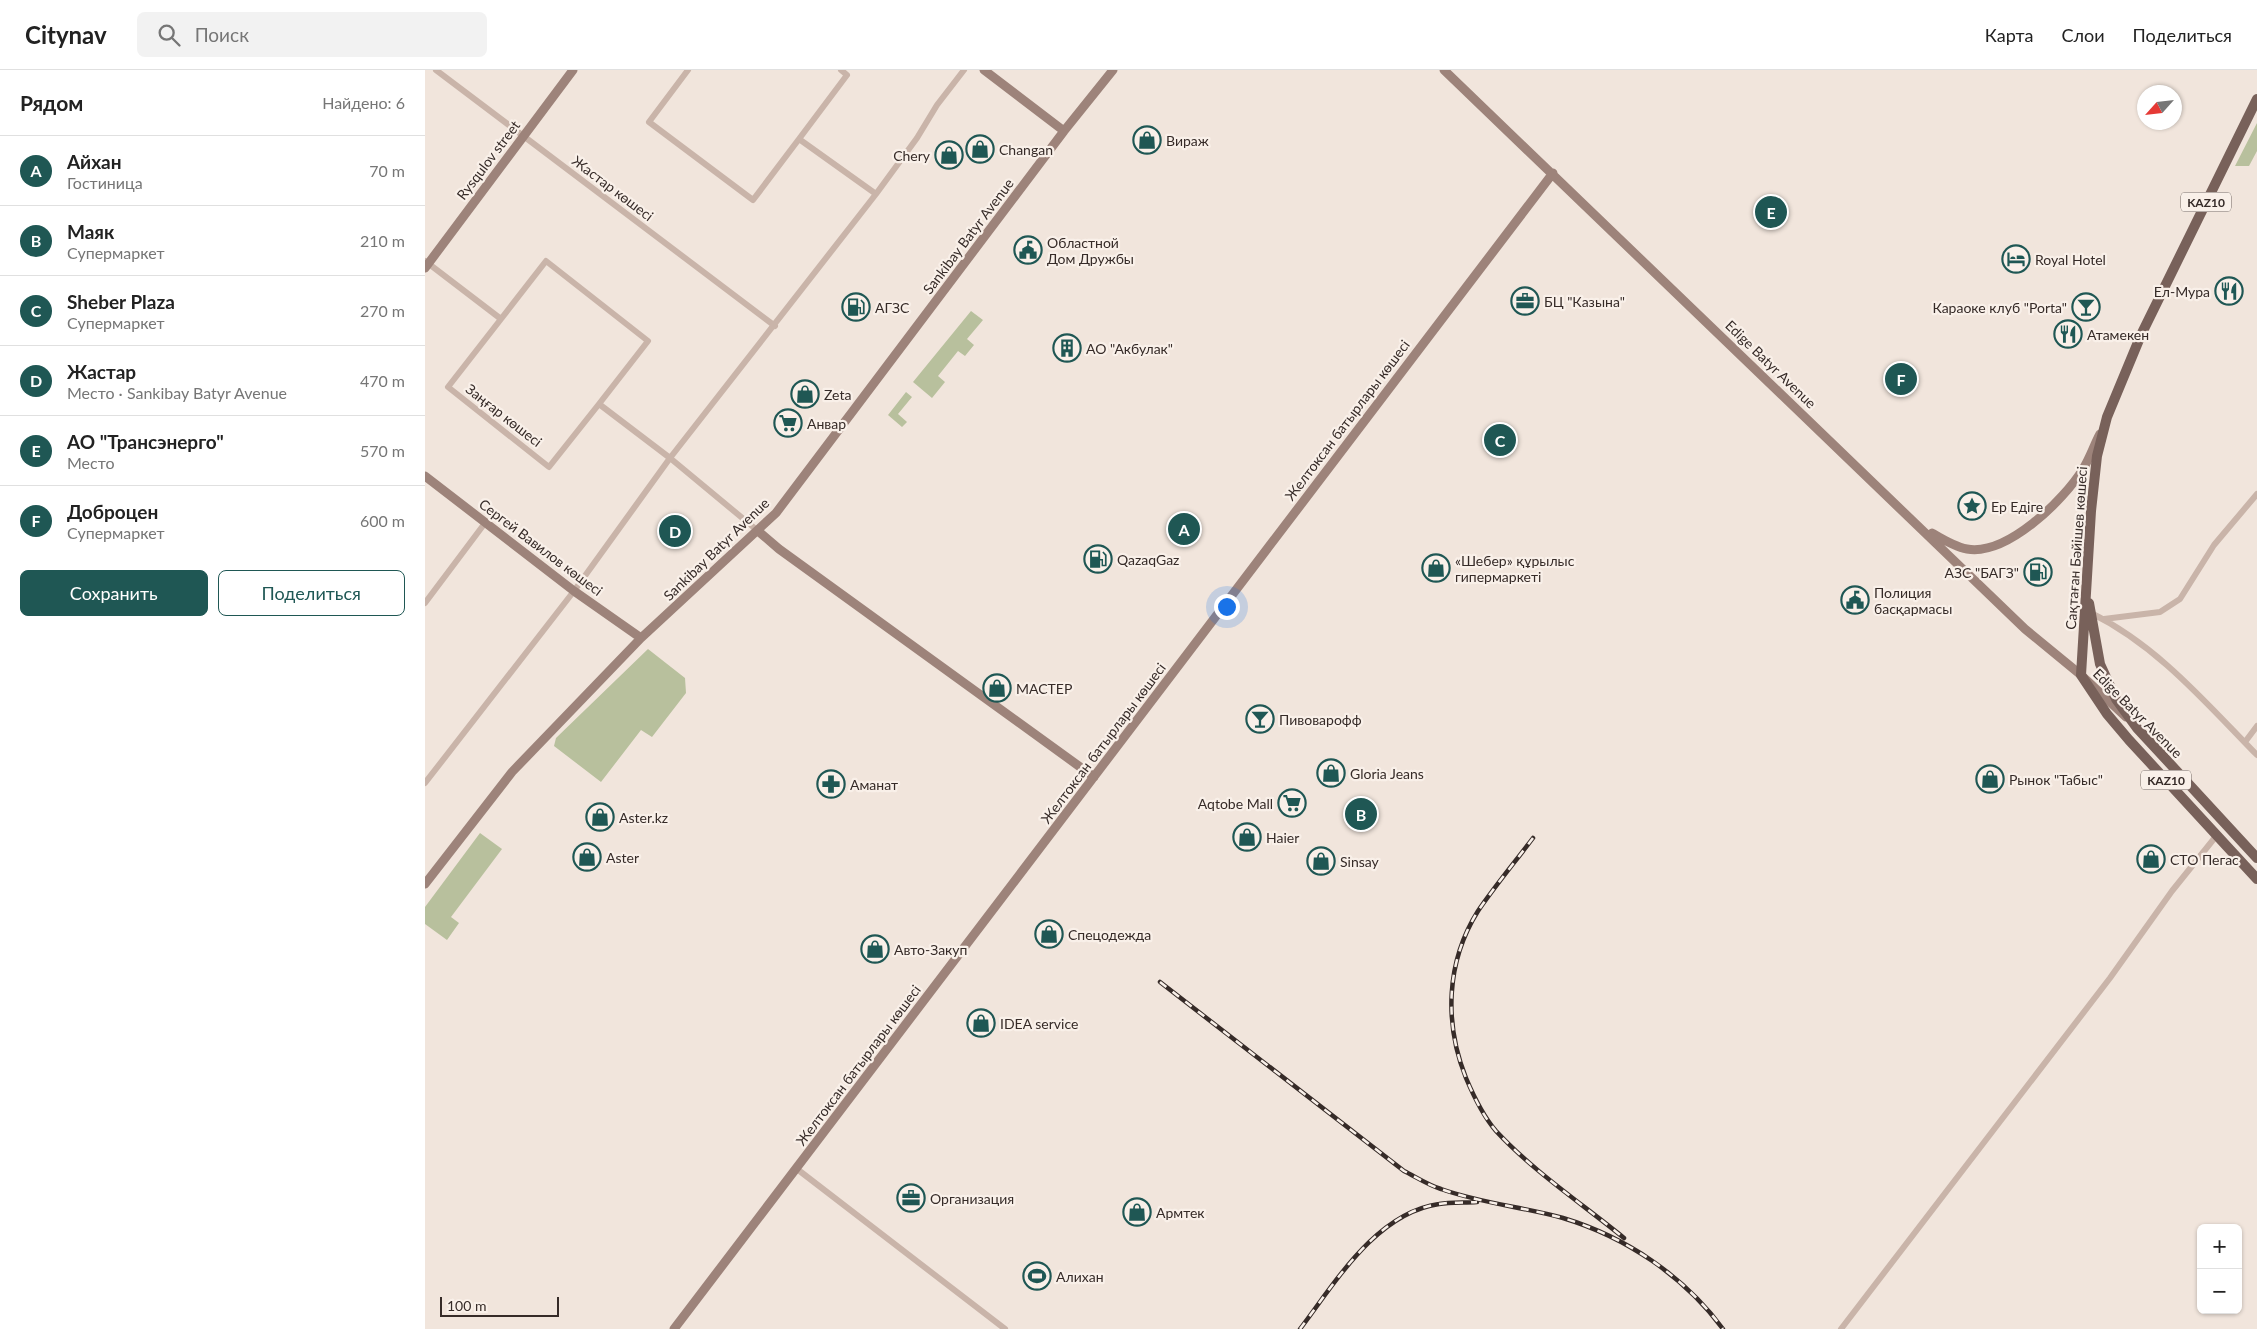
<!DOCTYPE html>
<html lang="ru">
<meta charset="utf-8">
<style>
body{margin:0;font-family:Lato,sans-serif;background:#f2f2f2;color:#222}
.controls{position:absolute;right:15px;bottom:15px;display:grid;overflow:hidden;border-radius:8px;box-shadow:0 1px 4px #0004}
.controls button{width:45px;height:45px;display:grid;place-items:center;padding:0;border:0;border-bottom:1px solid #e0e0e0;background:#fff;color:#222;font:25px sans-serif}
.compass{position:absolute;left:1712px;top:15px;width:45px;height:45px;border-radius:50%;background:#fff;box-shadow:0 1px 4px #0004;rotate:243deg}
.scale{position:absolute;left:15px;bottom:12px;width:119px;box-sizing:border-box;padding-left:5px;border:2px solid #362b28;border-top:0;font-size:14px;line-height:18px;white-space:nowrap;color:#362b28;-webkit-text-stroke:4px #f9f0e9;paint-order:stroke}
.you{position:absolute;left:801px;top:536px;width:18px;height:18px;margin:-12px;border:4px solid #fff;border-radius:50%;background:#1a73e8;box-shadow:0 0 0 8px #1a73e833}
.badge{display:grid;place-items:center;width:32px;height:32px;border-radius:50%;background:#1f5754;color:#fff;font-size:16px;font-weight:700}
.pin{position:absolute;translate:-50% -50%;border:2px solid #fff;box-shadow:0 1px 5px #0006}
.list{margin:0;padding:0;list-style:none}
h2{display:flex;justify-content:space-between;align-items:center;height:65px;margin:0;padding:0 20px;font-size:21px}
h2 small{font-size:16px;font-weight:400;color:#767676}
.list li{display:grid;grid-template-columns:32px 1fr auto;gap:15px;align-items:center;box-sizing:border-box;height:70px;padding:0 20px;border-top:1px solid #e0e0e0}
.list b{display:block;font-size:19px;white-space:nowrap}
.list p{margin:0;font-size:16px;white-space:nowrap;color:#767676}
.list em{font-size:16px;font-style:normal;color:#767676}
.actions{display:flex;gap:10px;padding:15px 20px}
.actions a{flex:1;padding:11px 0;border:1px solid #1f5754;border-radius:8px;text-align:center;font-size:18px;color:#1f5754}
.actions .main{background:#1f5754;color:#fff}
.icon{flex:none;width:28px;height:28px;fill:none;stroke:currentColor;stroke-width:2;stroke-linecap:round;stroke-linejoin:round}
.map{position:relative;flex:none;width:1832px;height:1259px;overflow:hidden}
header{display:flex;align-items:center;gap:30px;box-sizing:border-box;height:70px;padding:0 25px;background:#fff;border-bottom:1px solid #e0e0e0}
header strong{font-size:24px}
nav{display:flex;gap:28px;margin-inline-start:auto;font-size:18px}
.search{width:350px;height:45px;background:#f2f2f2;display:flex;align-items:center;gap:12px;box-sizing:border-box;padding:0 18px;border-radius:8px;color:#767676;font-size:19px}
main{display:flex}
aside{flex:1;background:#fff}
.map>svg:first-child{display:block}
.green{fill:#b8c09d}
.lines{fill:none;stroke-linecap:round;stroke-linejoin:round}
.street{stroke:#c9b4a9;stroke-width:6}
.secondary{stroke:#9d837a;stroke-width:9}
.primary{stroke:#78615a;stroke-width:10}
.rail-casing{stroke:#362b28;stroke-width:4.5}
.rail{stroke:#f9f0e9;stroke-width:2.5;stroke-dasharray:8;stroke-linecap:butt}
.labels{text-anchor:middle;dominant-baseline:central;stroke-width:4.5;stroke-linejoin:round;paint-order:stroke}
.shield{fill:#f9f0e9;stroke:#706662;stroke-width:1}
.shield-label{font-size:12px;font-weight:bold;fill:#362b28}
.poi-label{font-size:14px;fill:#362b28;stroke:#f9f0e9;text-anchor:start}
.street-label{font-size:14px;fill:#362b28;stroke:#f9f0e9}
</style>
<header>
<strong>Citynav</strong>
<div class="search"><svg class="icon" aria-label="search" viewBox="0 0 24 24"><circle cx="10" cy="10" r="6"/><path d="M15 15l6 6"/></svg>Поиск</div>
<nav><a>Карта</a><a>Слои</a><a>Поделиться</a></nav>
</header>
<main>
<aside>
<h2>Рядом<small>Найдено: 6</small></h2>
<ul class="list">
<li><span class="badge">A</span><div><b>Айхан</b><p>Гостиница</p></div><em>70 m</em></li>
<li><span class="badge">B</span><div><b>Маяк</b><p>Супермаркет</p></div><em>210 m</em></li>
<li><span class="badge">C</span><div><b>Sheber Plaza</b><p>Супермаркет</p></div><em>270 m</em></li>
<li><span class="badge">D</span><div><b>Жастар</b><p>Место · Sankibay Batyr Avenue</p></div><em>470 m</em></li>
<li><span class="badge">E</span><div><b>АО &quot;Трансэнерго&quot;</b><p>Место</p></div><em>570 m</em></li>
<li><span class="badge">F</span><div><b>Доброцен</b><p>Супермаркет</p></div><em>600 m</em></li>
</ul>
<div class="actions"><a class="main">Сохранить</a><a>Поделиться</a></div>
</aside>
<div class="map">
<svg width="1832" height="1259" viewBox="0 0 1832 1259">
<rect width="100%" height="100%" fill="#f1e5dc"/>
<!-- green -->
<path class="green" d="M 1832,53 L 1832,81 L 1824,96 L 1810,96 Z
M 546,241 L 558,250 L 542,269 L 549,275 L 540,286 L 533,281 L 513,306 L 520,312 L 507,328 L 488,312 Z
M 481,322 L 487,327 L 473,344 L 482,352 L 477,357 L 463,345 Z
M 223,579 L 260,608 L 261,623 L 227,667 L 216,660 L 176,712 L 129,676 L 131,668 Z
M 55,763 L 77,779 L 26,847 L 34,853 L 22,870 L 0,854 L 0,837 Z"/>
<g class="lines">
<!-- street -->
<path class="street" d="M 11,0 L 350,256
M 263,0 L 224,52 L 328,130 L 374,69 L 451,124
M 374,69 L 422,5 L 416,0
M 0,191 L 76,249 L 121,191 L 223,271 L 174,334
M 76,249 L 23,317 L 124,397 L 174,334 L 245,388 L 333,461
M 0,533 L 60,453
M 1666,543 C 1733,576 1781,633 1832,685
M 1679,549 L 1735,542 L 1755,529 L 1789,475 L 1832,424
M 1820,672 L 1832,656
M 0,713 L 149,521 L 245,388 L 451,124 L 492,68 L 512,35 L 539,0
M 372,1099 L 580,1259
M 1416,1259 L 1685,908 L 1747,821 L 1792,765"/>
<!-- secondary -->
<path class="secondary" d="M 559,0 L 639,61
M 1019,0 L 1600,559 L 1656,605 L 1701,647
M 0,198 L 148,0
M 0,406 L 149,521 L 216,568
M 333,461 L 354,479 L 669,707
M 1507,463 C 1517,469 1530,477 1542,479 C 1582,486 1639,430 1658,399 C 1665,388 1669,375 1675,364
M 0,814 L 87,702 L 216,568 L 351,443 L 639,61 L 688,0
M 249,1259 L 1128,103"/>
<!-- primary -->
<path class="primary" d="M 1832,29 L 1716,265 L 1682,347 L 1672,386 L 1666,441 L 1656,605 L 1682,644 L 1704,670 L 1832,809
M 1664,533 L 1675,594 L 1691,629 L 1712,658 L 1832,788"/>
<!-- rail casing -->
<g class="rail-casing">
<path id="rail" d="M 1108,768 C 1090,792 1070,816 1053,841 C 1021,892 1019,953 1041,1008 C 1049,1027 1058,1046 1071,1061 C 1108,1101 1156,1133 1199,1168
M 735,912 L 979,1101 C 991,1107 1003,1115 1016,1119 C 1055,1133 1098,1137 1138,1148 C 1201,1167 1259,1206 1298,1259
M 875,1259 C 910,1213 951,1143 1014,1134 C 1026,1132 1040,1133 1052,1132"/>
</g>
<!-- rail -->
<use href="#rail" class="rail"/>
</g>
<!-- icons -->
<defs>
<g id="shop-ring" transform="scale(1.4375)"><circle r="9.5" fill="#f9f0e9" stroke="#1f5754" stroke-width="1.5"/><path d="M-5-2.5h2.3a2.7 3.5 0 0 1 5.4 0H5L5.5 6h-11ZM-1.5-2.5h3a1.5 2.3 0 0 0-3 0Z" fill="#1f5754"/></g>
<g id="civic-ring" transform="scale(1.4375)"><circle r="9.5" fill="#f9f0e9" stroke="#1f5754" stroke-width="1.5"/><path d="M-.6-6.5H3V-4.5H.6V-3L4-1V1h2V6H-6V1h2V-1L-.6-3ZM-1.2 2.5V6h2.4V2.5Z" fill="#1f5754"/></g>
<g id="hotel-ring" transform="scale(1.4375)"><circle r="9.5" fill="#f9f0e9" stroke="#1f5754" stroke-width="1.5"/><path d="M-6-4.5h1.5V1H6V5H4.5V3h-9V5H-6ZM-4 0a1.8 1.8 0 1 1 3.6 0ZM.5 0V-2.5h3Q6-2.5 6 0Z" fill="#1f5754"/></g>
<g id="restaurant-ring" transform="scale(1.4375)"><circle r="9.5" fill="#f9f0e9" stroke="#1f5754" stroke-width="1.5"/><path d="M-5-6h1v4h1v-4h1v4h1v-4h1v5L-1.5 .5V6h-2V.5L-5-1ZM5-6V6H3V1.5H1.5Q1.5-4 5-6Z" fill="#1f5754"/></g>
<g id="office-ring" transform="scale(1.4375)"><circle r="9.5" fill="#f9f0e9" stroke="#1f5754" stroke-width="1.5"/><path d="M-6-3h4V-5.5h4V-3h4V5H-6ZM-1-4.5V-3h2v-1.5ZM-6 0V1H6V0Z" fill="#1f5754"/></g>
<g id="fuel-ring" transform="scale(1.4375)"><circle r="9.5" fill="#f9f0e9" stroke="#1f5754" stroke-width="1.5"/><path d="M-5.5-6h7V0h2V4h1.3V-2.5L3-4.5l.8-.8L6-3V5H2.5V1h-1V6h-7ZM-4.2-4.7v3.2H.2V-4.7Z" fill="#1f5754"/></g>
<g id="bar-ring" transform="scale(1.4375)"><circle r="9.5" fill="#f9f0e9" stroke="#1f5754" stroke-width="1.5"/><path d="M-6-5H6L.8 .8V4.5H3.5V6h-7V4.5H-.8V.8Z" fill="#1f5754"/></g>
<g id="building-ring" transform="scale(1.4375)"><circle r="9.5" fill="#f9f0e9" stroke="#1f5754" stroke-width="1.5"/><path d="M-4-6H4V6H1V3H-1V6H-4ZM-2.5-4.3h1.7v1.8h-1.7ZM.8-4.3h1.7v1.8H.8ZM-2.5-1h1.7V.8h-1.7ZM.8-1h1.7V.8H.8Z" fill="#1f5754"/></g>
<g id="supermarket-ring" transform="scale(1.4375)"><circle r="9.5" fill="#f9f0e9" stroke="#1f5754" stroke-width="1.5"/><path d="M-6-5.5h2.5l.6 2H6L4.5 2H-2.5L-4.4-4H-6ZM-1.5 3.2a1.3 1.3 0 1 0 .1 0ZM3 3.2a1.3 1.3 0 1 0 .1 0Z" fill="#1f5754"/></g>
<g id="sight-ring" transform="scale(1.4375)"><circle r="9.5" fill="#f9f0e9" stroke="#1f5754" stroke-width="1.5"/><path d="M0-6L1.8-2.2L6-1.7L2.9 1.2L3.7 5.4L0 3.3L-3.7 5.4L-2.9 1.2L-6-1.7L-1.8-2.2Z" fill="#1f5754"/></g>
<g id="pharmacy-ring" transform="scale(1.4375)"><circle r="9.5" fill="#f9f0e9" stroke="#1f5754" stroke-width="1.5"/><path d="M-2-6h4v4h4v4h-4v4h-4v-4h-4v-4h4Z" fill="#1f5754"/></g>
<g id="stadium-ring" transform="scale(1.4375)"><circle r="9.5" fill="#f9f0e9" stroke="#1f5754" stroke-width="1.5"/><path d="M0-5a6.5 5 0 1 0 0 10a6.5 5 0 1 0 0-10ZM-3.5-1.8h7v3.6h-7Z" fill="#1f5754"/></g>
</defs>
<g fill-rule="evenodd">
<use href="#shop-ring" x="722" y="70"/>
<use href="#shop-ring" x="555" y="79"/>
<use href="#shop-ring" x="524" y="85"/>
<use href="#civic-ring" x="603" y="180"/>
<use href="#hotel-ring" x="1591" y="189"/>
<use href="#restaurant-ring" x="1804" y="221"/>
<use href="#office-ring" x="1100" y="231"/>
<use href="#fuel-ring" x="431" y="237"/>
<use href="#bar-ring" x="1661" y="237"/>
<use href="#restaurant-ring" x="1643" y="264"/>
<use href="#building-ring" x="642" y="278"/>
<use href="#shop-ring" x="380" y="324"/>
<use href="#supermarket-ring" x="363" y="353"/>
<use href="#sight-ring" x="1547" y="436"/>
<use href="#fuel-ring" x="673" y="489"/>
<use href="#shop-ring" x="1011" y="498"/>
<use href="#fuel-ring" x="1613" y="502"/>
<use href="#civic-ring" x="1430" y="530"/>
<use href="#shop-ring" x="572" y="618"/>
<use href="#bar-ring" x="835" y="649"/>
<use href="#shop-ring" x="906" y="703"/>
<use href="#shop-ring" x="1565" y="709"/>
<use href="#pharmacy-ring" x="406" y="714"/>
<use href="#supermarket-ring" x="867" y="733"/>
<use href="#shop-ring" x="175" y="747"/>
<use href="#shop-ring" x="822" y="767"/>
<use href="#shop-ring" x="162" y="787"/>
<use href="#shop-ring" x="1726" y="789"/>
<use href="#shop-ring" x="896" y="791"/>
<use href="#shop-ring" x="624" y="864"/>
<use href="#shop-ring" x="450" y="879"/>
<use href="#shop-ring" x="556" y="953"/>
<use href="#office-ring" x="486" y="1128"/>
<use href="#shop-ring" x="712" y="1142"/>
<use href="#stadium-ring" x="612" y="1206"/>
</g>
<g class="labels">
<!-- shield labels -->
<g class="shield">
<rect x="1756" y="122.5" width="50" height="19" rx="4"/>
<rect x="1716" y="700.5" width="50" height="19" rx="4"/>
</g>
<g class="shield-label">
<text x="1781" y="132">KAZ10</text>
<text x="1741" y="710">KAZ10</text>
</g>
<!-- poi labels -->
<g class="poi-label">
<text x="741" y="70">Вираж</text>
<text x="574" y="79">Changan</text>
<text x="505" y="85" text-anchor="end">Chery</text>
<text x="622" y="172">Областной<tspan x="622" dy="16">Дом Дружбы</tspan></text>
<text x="1610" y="189">Royal Hotel</text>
<text x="1785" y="221" text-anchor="end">Ел-Мура</text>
<text x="1119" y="231">БЦ "Казына"</text>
<text x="450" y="237">АГЗС</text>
<text x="1642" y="237" text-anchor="end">Караоке клуб "Porta"</text>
<text x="1662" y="264">Атамекен</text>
<text x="661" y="278">АО "Акбулак"</text>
<text x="399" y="324">Zeta</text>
<text x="382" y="353">Анвар</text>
<text x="1566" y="436">Ер Едіге</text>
<text x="692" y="489">QazaqGaz</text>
<text x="1030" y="490">«Шебер» құрылыс<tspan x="1030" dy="16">гипермаркеті</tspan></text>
<text x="1594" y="502" text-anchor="end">АЗС "БАГЗ"</text>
<text x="1449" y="522">Полиция<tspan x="1449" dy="16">басқармасы</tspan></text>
<text x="591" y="618">МАСТЕР</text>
<text x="854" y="649">Пивоварофф</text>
<text x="925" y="703">Gloria Jeans</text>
<text x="1584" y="709">Рынок "Табыс"</text>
<text x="425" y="714">Аманат</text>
<text x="848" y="733" text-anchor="end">Aqtobe Mall</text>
<text x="194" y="747">Aster.kz</text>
<text x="841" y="767">Haier</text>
<text x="181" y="787">Aster</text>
<text x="1745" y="789">СТО Пегас</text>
<text x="915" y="791">Sinsay</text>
<text x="643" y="864">Спецодежда</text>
<text x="469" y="879">Авто-Закуп</text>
<text x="575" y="953">IDEA service</text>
<text x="505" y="1128">Организация</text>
<text x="731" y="1142">Армтек</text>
<text x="631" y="1206">Алихан</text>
</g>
<!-- street labels -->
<g class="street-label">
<text transform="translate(63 90) rotate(-53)">Rysqulov street</text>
<text transform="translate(188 118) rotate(37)">Жастар көшесі</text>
<text transform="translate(543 166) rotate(-53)">Sankibay Batyr Avenue</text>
<text transform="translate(1346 294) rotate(44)">Edige Batyr Avenue</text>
<text transform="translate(79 345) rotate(38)">Заңғар көшесі</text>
<text transform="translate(922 350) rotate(-53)">Желтоксан батырлары көшесі</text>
<text transform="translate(116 477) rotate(37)">Сергей Вавилов көшесі</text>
<text transform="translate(1651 478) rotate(-86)">Сақтаған Бәйішев көшесі</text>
<text transform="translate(291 479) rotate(-44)">Sankibay Batyr Avenue</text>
<text transform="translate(1713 643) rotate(45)">Edige Batyr Avenue</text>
<text transform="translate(678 673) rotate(-53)">Желтоксан батырлары көшесі</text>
<text transform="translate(433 995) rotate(-53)">Желтоксан батырлары көшесі</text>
</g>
</g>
</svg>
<div class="controls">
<button>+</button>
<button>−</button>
</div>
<svg class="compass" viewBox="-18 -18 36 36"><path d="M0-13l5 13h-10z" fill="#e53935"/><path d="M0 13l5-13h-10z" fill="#767676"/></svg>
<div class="scale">100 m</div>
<div class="you"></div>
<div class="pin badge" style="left:759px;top:459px">A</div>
<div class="pin badge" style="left:936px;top:744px">B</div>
<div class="pin badge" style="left:1075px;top:370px">C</div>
<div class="pin badge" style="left:250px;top:461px">D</div>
<div class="pin badge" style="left:1346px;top:142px">E</div>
<div class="pin badge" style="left:1476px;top:309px">F</div>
</div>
</main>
